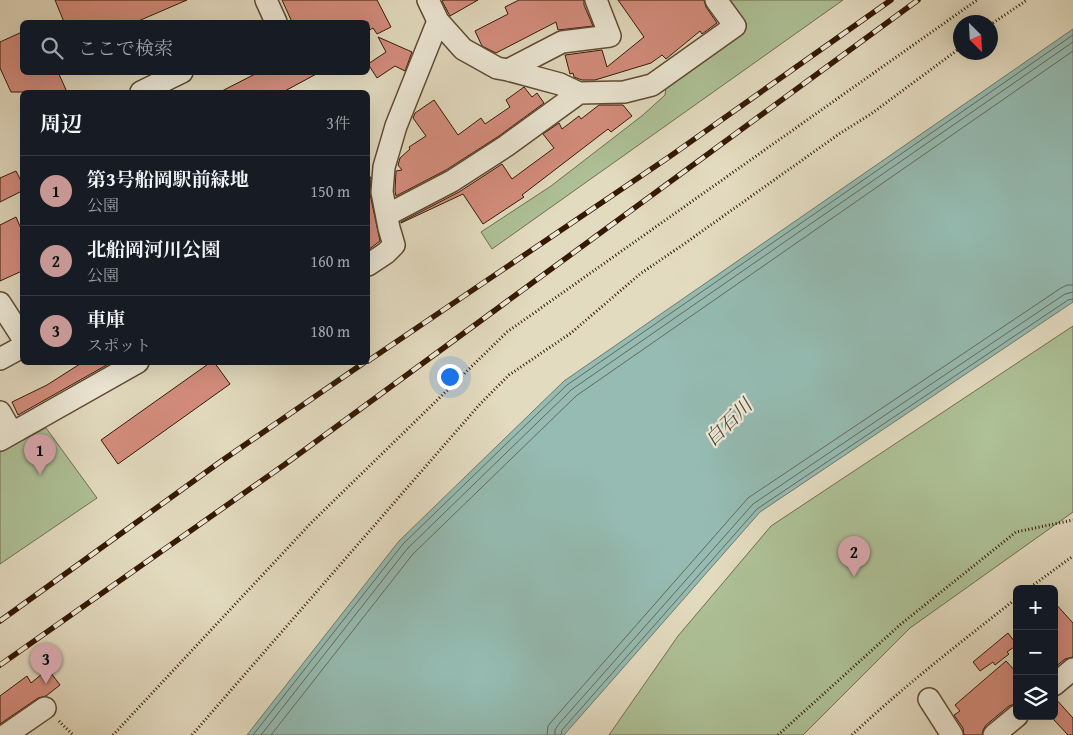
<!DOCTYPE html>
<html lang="ja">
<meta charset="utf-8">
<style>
body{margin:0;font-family:"Gentium Book Plus","Noto Serif JP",serif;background:#242831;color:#f1f3f6}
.controls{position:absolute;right:15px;bottom:15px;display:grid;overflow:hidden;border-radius:8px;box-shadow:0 5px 20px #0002}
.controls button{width:45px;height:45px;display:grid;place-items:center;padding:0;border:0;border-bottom:1px solid #363941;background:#171b24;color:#f1f3f6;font:25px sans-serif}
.compass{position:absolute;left:953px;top:15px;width:45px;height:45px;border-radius:50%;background:#171b24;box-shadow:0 5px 20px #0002;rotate:156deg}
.you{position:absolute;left:449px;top:376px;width:18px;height:18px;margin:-12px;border:4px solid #fff;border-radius:50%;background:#1a73e8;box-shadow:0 0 0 8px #1a73e833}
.badge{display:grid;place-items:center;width:32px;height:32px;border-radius:50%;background:#c59692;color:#111;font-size:16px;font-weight:700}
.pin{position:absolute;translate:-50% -41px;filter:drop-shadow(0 1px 2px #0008)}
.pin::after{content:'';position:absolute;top:26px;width:18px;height:15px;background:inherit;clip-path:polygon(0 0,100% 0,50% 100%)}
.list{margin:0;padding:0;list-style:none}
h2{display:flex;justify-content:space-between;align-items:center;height:65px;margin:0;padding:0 20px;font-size:21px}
h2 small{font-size:16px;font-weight:400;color:#9ea1a6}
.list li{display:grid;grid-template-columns:32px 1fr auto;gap:15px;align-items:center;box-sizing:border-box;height:70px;padding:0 20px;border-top:1px solid #363941}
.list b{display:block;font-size:19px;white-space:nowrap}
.list p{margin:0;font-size:16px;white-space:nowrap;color:#9ea1a6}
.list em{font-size:16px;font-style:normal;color:#9ea1a6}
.icon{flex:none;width:28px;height:28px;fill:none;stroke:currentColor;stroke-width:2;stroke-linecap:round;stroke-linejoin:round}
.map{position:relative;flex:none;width:1073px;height:735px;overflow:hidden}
.search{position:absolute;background:#171b24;box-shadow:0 5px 20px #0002;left:20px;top:20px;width:350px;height:55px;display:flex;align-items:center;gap:12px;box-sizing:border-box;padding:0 18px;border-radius:8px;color:#9ea1a6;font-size:19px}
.panel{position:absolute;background:#171b24;box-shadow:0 5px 20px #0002;left:20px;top:90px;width:350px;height:275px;border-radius:8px}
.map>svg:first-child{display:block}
.green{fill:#aec197;stroke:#726d4e}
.water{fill:#95bbb2;stroke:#6f7a6c}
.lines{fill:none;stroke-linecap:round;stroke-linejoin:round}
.shore{stroke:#656a5b;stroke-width:1}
.building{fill:#d58d7e;stroke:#351904}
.minor-casing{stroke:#604a33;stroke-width:24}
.path{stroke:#351904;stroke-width:3;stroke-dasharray:1 2.5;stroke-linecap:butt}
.minor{stroke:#ede8d6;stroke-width:21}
.rail-casing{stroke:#351904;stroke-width:5.5}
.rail{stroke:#ede8d6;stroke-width:4;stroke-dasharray:11;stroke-linecap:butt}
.labels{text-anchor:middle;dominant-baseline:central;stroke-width:4.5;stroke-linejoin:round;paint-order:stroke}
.water-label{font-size:19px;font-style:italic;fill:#524a38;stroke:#ede8d6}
</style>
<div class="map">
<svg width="1073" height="735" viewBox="0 0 1073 735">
<rect width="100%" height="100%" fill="#e3dbc0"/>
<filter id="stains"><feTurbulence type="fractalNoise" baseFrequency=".004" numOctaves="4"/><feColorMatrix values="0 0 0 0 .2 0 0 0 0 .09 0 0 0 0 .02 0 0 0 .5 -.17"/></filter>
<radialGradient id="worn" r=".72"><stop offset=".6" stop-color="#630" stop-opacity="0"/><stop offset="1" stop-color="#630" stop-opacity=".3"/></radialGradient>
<!-- green -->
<path class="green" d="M 727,0 L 843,0 L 492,249 L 481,232 L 551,186 L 643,115 L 665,95 L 666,88 L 741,32 L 747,24 Z
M 1073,326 L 1073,512 L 910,628 L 803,735 L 609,735 L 678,636 L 771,526 Z
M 46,428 L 97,498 L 0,564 L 0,452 Z"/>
<!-- water -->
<path class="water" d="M 1073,29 L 1073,302 L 760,512 L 564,735 L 247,735 L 399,541 L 564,381 Z"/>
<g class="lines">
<!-- shore -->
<path class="shore" d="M 253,735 L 403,544 L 567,385 L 1073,35
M 261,735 L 407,549 L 571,390 L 1073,42
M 271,735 L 413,554 L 576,396 L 1073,51
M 547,735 L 548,726 L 552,721 L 748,498 L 1061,288 L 1067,285 L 1073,285
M 555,735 L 555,730 L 558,725 L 753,504 L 1065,294 L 1073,292
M 561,735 L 562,730 L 757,509 L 1068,300 L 1073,299"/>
</g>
<!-- building -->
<path class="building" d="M 55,0 L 187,0 L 136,22 L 64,22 Z
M 282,0 L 377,0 L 391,27 L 377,34 L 373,28 L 368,31 L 368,22 L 292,22 Z
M 444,0 L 478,0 L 450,16 L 442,1 Z
M 519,0 L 584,0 L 584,5 L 593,26 L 558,30 L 556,22 L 496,53 L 482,46 L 475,31 L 508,14 L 505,7 Z
M 618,0 L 704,0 L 706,7 L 717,23 L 702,34 L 700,31 L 666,59 L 662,55 L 651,63 L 595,80 L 582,80 L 574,77 L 573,73 L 570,74 L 565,55 L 602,50 L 607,67 L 644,37 Z
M 22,32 L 22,72 L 58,72 L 67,92 L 11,92 L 0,68 L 0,42 Z
M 378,37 L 412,52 L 405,71 L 395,66 L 377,78 L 368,64 L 386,52 Z
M 259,72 L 320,72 L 283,92 L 220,92 Z
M 524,87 L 532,97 L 537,93 L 544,103 L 499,136 L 446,170 L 396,196 L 395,191 L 396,171 L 402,170 L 398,165 L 400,158 L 410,149 L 409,147 L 426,136 L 413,118 L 415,113 L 434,100 L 458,135 L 481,118 L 485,124 L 510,107 L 506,100 Z
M 599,105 L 623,105 L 632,116 L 611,132 L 608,129 L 522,195 L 524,197 L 483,224 L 463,194 L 401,223 L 401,222 L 459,192 L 502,164 L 512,179 L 554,148 L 543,134 L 559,123 L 562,129 L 579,116 L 581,119 Z
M 16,171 L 22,183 L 22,191 L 0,202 L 0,178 Z
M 371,177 L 370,194 L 380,241 L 368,250 L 368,178 Z
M 16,217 L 22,231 L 22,271 L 0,281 L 0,225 Z
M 83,362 L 112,362 L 18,415 L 12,402 L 47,385 Z
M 211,362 L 214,362 L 230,384 L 118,464 L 101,440 Z
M 1054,602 L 1073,623 L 1073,657 L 1065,659 L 1054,668 Z
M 1008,633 L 1017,645 L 1007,652 L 1009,654 L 995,665 L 993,662 L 980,671 L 973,662 Z
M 1006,661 L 1017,673 L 1017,703 L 1009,706 L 986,725 L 983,730 L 982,735 L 964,735 L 963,728 L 954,715 L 960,711 L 955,705 Z
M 48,669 L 60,685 L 46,696 L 38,698 L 0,724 L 0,696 L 27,676 L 31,683 Z
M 1054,697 L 1073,718 L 1073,735 L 1068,735 L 1054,720 Z"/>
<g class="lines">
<!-- minor casing -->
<g class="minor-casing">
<path id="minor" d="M 266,0 L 276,22
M 428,0 L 438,21 L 463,49 L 497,68 L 508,70 L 560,84 L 579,93 L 624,92 L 652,85 L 735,26 L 716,0
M 508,70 L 562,42 L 610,36 L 596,0
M 141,92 L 182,72
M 387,215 L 452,181 L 506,146 L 579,93
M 368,265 L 386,253 L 394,245 L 389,228 L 382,192 L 384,167 L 396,126 L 438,21
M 0,303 L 22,337
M 0,359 L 22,347
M 0,412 L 12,433
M 0,440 L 138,362
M 1054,685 L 1073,669
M 929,699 L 952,735
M 6,735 L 45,708
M 994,735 L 1017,716"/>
</g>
<!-- path -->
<path class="path" d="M 990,25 L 1027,0
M 1028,589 L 1073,556
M 59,721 L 73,735
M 113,735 L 311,523 L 507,332 L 977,0
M 192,735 L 480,404 L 509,375 L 571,333 L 640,274 L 684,244 L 839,134 L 871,114 L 960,48
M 778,735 L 901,624 L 1016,532 L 1073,520
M 852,735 C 904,686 961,642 1017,598"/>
<!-- minor -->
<use href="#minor" class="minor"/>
<!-- rail casing -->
<g class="rail-casing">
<path id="rail" d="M 368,361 L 669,157 L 891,0
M 0,621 L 220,462 L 365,362
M 0,665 L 284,465 L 918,0"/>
</g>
<!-- rail -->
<use href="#rail" class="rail"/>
</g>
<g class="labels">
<!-- water labels -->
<g class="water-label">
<text transform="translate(728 422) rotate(-45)">白石川</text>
</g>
</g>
<rect width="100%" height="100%" filter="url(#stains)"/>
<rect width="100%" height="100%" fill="url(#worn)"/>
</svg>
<div class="controls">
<button>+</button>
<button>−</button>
<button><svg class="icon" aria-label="layers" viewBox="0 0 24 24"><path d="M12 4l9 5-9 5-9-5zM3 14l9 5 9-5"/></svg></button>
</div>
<svg class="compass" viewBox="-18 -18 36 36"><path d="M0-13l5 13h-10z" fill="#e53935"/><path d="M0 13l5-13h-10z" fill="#9ea1a6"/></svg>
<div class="you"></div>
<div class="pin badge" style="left:40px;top:475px">1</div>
<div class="pin badge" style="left:854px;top:577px">2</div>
<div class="pin badge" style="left:46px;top:684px">3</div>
<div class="search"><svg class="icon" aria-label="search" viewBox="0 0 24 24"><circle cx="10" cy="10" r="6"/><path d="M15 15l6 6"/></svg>ここで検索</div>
<section class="panel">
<h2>周辺<small>3件</small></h2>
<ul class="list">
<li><span class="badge">1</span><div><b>第3号船岡駅前緑地</b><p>公園</p></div><em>150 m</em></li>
<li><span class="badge">2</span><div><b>北船岡河川公園</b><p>公園</p></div><em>160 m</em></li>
<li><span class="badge">3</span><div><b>車庫</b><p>スポット</p></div><em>180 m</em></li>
</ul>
</section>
</div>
